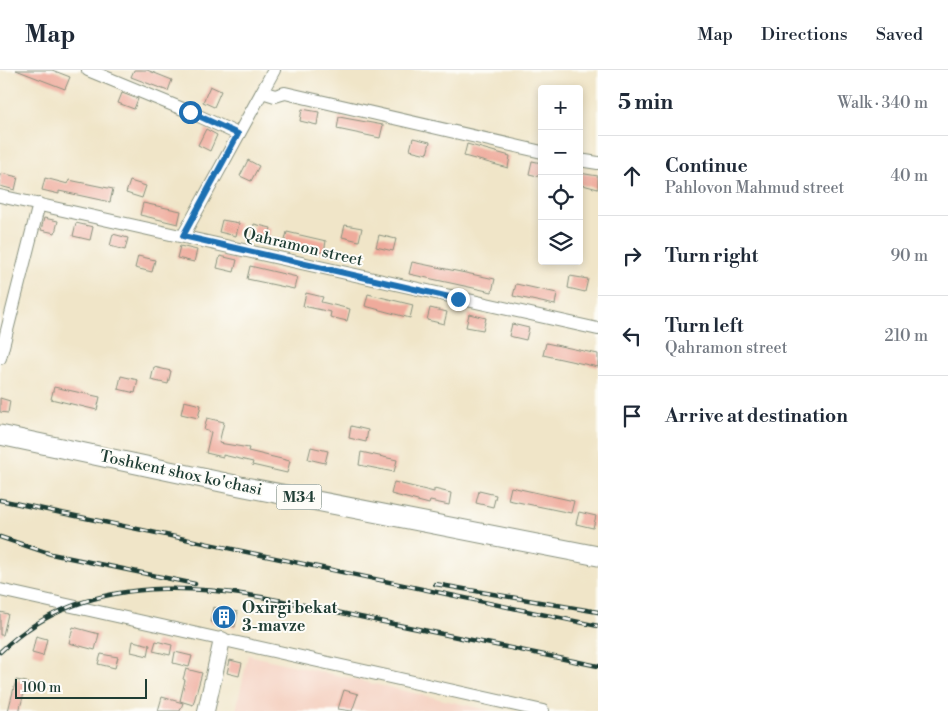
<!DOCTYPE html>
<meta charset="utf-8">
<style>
body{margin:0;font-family:"Libre Bodoni",serif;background:#f2f2f3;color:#1f2937}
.controls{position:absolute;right:15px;top:15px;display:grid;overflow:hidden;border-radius:5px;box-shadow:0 2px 8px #0003}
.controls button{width:45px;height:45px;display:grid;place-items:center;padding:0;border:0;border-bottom:1px solid #e0e1e3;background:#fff;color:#1f2937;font:25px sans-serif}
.scale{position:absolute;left:15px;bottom:12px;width:132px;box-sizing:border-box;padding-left:5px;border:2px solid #1f3d34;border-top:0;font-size:14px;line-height:18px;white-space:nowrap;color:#1f3d34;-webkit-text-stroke:4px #fdfcf7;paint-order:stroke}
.stop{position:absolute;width:15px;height:15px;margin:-11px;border:4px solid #1f6fb2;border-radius:50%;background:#fff}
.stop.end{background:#1f6fb2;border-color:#fff;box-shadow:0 1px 5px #0008}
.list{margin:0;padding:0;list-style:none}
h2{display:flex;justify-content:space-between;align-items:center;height:65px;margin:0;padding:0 20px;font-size:21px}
h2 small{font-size:16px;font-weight:400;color:#747a83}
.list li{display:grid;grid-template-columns:32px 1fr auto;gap:15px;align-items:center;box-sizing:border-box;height:80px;padding:0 20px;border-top:1px solid #e0e1e3}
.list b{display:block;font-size:19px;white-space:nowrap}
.list p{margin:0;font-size:16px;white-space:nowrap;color:#747a83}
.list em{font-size:16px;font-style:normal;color:#747a83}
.icon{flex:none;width:28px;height:28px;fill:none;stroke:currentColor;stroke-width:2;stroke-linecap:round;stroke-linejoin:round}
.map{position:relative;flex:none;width:598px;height:641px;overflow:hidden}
header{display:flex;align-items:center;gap:30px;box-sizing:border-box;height:70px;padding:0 25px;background:#fff;border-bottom:1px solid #e0e1e3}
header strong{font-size:24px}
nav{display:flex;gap:28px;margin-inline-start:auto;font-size:18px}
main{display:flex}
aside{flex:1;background:#fff}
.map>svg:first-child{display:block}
.built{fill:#f5d2c2}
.building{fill:#efab9c}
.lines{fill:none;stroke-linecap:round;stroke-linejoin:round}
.minor-casing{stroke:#88917e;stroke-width:14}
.major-casing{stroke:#88917e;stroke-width:18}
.highway-casing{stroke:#88917e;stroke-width:21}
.minor{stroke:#fff;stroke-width:12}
.major{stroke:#fff;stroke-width:16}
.highway{stroke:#fff;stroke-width:19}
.rail-casing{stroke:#1f3d34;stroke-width:4.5}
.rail{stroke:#fdfcf7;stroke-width:2.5;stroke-dasharray:8;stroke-linecap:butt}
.route{stroke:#1f6fb2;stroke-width:6}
.labels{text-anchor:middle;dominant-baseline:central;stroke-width:4;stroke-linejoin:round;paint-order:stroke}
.shield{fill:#fdfcf7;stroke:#62766e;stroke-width:1}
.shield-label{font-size:15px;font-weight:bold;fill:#1f3d34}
.street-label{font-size:16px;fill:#1f3d34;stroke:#fdfcf7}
.poi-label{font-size:16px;font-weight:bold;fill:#1f3d34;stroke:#fdfcf7;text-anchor:start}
</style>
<header>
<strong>Map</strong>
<nav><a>Map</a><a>Directions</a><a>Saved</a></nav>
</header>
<main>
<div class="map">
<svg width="598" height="641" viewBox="0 0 598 641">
<rect width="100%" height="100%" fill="#fdfcf7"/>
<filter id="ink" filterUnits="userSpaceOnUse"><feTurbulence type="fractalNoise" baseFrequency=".02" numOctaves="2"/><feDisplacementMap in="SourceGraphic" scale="10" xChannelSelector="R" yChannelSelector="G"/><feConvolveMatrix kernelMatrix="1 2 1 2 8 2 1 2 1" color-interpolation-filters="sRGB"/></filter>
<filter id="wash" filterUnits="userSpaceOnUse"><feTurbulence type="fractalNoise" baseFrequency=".0096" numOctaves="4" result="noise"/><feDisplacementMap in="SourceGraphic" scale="20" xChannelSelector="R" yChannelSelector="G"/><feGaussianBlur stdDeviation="1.12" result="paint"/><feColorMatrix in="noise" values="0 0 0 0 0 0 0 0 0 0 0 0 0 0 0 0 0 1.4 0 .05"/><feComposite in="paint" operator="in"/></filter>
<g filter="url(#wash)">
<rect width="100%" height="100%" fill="#f0e5c8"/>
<!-- built -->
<path class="built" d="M 248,585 L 492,641 L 236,641 Z"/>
<g id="blocks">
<!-- building -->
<path class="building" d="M 16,0 L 52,0 L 70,7 L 65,19 Z
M 134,0 L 147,0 L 172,10 L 168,21 L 131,7 Z
M 210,16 L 221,21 L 214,37 L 203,32 Z
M 122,23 L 138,29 L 134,39 L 118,33 Z
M 302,39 L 319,42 L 317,55 L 300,51 Z
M 339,47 L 383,55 L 380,68 L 337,59 Z
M 206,59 L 217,65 L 210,81 L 198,75 Z
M 413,68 L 430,72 L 427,84 L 410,80 Z
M 467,74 L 510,86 L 508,98 L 464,86 Z
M 248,90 L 259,96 L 251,111 L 240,106 Z
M 532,91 L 542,93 L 542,107 L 529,104 Z
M 1,103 L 18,107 L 15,120 L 0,116 Z
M 579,103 L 598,106 L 598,119 L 579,114 Z
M 45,108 L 68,114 L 69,110 L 113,119 L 110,132 L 59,121 L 59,124 L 42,120 Z
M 130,111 L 146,116 L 142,128 L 126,123 Z
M 143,133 L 181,141 L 178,154 L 140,145 Z
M 44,148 L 58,151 L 55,163 L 41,160 Z
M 222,150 L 239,153 L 236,166 L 219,162 Z
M 76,153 L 93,157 L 90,170 L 73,166 Z
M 254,154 L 271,158 L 268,170 L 251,167 Z
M 345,155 L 362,158 L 359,171 L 342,167 Z
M 287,162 L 326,171 L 324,183 L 284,174 Z
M 113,164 L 128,168 L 125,180 L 110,176 Z
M 379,165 L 396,169 L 393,181 L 376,177 Z
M 180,176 L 197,180 L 194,192 L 177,188 Z
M 138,186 L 155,190 L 152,202 L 135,198 Z
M 220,186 L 237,190 L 234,202 L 217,198 Z
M 412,192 L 495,209 L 492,222 L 409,204 Z
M 250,196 L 297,207 L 294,219 L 247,209 Z
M 570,206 L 588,209 L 585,222 L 568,218 Z
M 516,214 L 557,223 L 555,235 L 513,226 Z
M 306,223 L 323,227 L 321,232 L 350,239 L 347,251 L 330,247 L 331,242 L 303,236 Z
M 368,224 L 413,235 L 410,248 L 365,236 Z
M 430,238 L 447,242 L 444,254 L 427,250 Z
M 469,244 L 486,248 L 483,260 L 466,257 Z
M 512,254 L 529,258 L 526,270 L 509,266 Z
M 546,273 L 598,284 L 598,297 L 543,285 Z
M 154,297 L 171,301 L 168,314 L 151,310 Z
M 121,306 L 138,310 L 135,323 L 118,319 Z
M 54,317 L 100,327 L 97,340 L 51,329 Z
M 0,328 L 10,331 L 8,343 L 0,342 Z
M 184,331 L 201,335 L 198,348 L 181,344 Z
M 207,348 L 224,352 L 219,373 L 249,378 L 248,381 L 290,391 L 287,403 L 252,395 L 253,392 L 223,385 L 223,387 L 206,383 L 211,362 L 204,360 Z
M 351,356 L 368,360 L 366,372 L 349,368 Z
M 311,377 L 328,381 L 325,393 L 308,389 Z
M 361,382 L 397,390 L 394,402 L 359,395 Z
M 394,412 L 434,422 L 434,419 L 451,423 L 449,435 L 430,431 L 429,434 L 391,424 Z
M 511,417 L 574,431 L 571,443 L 508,430 Z
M 479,421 L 496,425 L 493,437 L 476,433 Z
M 579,442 L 596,446 L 593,458 L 576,454 Z
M 213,537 L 238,542 L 235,557 L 210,552 Z
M 0,542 L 8,544 L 3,565 L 0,565 Z
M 73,557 L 99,564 L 95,580 L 69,573 Z
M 36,566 L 47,569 L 43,586 L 32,583 Z
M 133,571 L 150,575 L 148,586 L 131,582 Z
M 156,571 L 172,575 L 170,585 L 153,581 Z
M 175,582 L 192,586 L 189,597 L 173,593 Z
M 101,584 L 118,587 L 115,598 L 98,594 Z
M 230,590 L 242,593 L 239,606 L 227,603 Z
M 186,599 L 202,603 L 193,635 L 180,631 L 185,610 L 183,609 Z
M 16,610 L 27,612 L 20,638 L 20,641 L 8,641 Z
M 344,620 L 358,624 L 352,641 L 338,639 Z
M 162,627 L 183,633 L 180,641 L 158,641 Z"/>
</g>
</g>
<g filter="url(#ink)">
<use href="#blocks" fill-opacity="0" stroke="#88917e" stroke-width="1"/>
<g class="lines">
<!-- minor casing -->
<g class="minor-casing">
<path id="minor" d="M 88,0 L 190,42 L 238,64
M 262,22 L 275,26 L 285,23 L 542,82
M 579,90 L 598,93
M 0,126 L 598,259
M 183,166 L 274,0
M 0,288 L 39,134
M 0,520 L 543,641"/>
</g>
<!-- major casing -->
<g class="major-casing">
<path id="major" d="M 206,641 L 222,570"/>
</g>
<!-- highway casing -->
<g class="highway-casing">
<path id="highway" d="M 0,365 L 240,416 L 598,486"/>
</g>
<!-- minor -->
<use href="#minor" class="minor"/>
<!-- major -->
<use href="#major" class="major"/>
<!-- highway -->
<use href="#highway" class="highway"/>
<!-- rail casing -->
<g class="rail-casing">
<path id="rail" d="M 0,430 L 598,556
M 0,467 L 51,484 L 195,514
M 435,514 L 598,542
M 0,582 C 106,481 253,525 379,551 C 452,566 525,581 598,596"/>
</g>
<!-- rail -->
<use href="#rail" class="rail"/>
</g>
</g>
<g class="lines" filter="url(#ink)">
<!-- route -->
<path class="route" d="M 190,42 L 238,64 L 183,166 L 458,229"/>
</g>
<!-- icons -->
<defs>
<g id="building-disc" transform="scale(1.25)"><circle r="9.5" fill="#1f6fb2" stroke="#fdfcf7"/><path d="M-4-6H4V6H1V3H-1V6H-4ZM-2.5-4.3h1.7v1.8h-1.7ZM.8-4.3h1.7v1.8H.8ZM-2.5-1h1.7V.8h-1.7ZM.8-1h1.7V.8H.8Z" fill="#fff"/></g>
</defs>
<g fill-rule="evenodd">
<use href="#building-disc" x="224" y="547"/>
</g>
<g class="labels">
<!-- shield labels -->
<rect class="shield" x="276.5" y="414.5" width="45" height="25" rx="4"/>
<g class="shield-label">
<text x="299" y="427">M34</text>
</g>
<!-- street labels -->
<g class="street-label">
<text transform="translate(303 177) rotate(13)">Qahramon street</text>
<text transform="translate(181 403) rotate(12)">Toshkent shox ko'chasi</text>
</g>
<!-- poi labels -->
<g class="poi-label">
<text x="242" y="538">Oxirgi bekat<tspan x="242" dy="18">3-mavze</tspan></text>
</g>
</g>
</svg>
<div class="controls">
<button>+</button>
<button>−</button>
<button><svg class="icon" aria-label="locate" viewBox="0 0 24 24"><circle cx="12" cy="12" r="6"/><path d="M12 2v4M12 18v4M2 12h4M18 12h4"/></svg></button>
<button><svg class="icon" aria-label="layers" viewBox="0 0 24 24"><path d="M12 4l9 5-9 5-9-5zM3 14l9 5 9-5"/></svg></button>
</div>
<div class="scale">100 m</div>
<div class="stop" style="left:190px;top:42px"></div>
<div class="stop end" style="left:458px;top:229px"></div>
</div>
<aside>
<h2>5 min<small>Walk · 340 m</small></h2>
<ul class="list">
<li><svg class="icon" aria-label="ahead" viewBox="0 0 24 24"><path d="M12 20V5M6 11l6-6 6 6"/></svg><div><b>Continue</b><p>Pahlovon Mahmud street</p></div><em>40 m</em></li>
<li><svg class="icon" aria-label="right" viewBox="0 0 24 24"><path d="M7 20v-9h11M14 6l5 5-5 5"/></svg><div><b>Turn right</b></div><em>90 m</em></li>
<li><svg class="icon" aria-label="left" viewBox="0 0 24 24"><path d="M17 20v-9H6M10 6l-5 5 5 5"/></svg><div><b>Turn left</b><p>Qahramon street</p></div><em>210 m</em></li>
<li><svg class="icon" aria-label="arrive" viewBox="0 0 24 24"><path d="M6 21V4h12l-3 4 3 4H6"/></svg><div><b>Arrive at destination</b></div></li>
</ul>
</aside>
</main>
